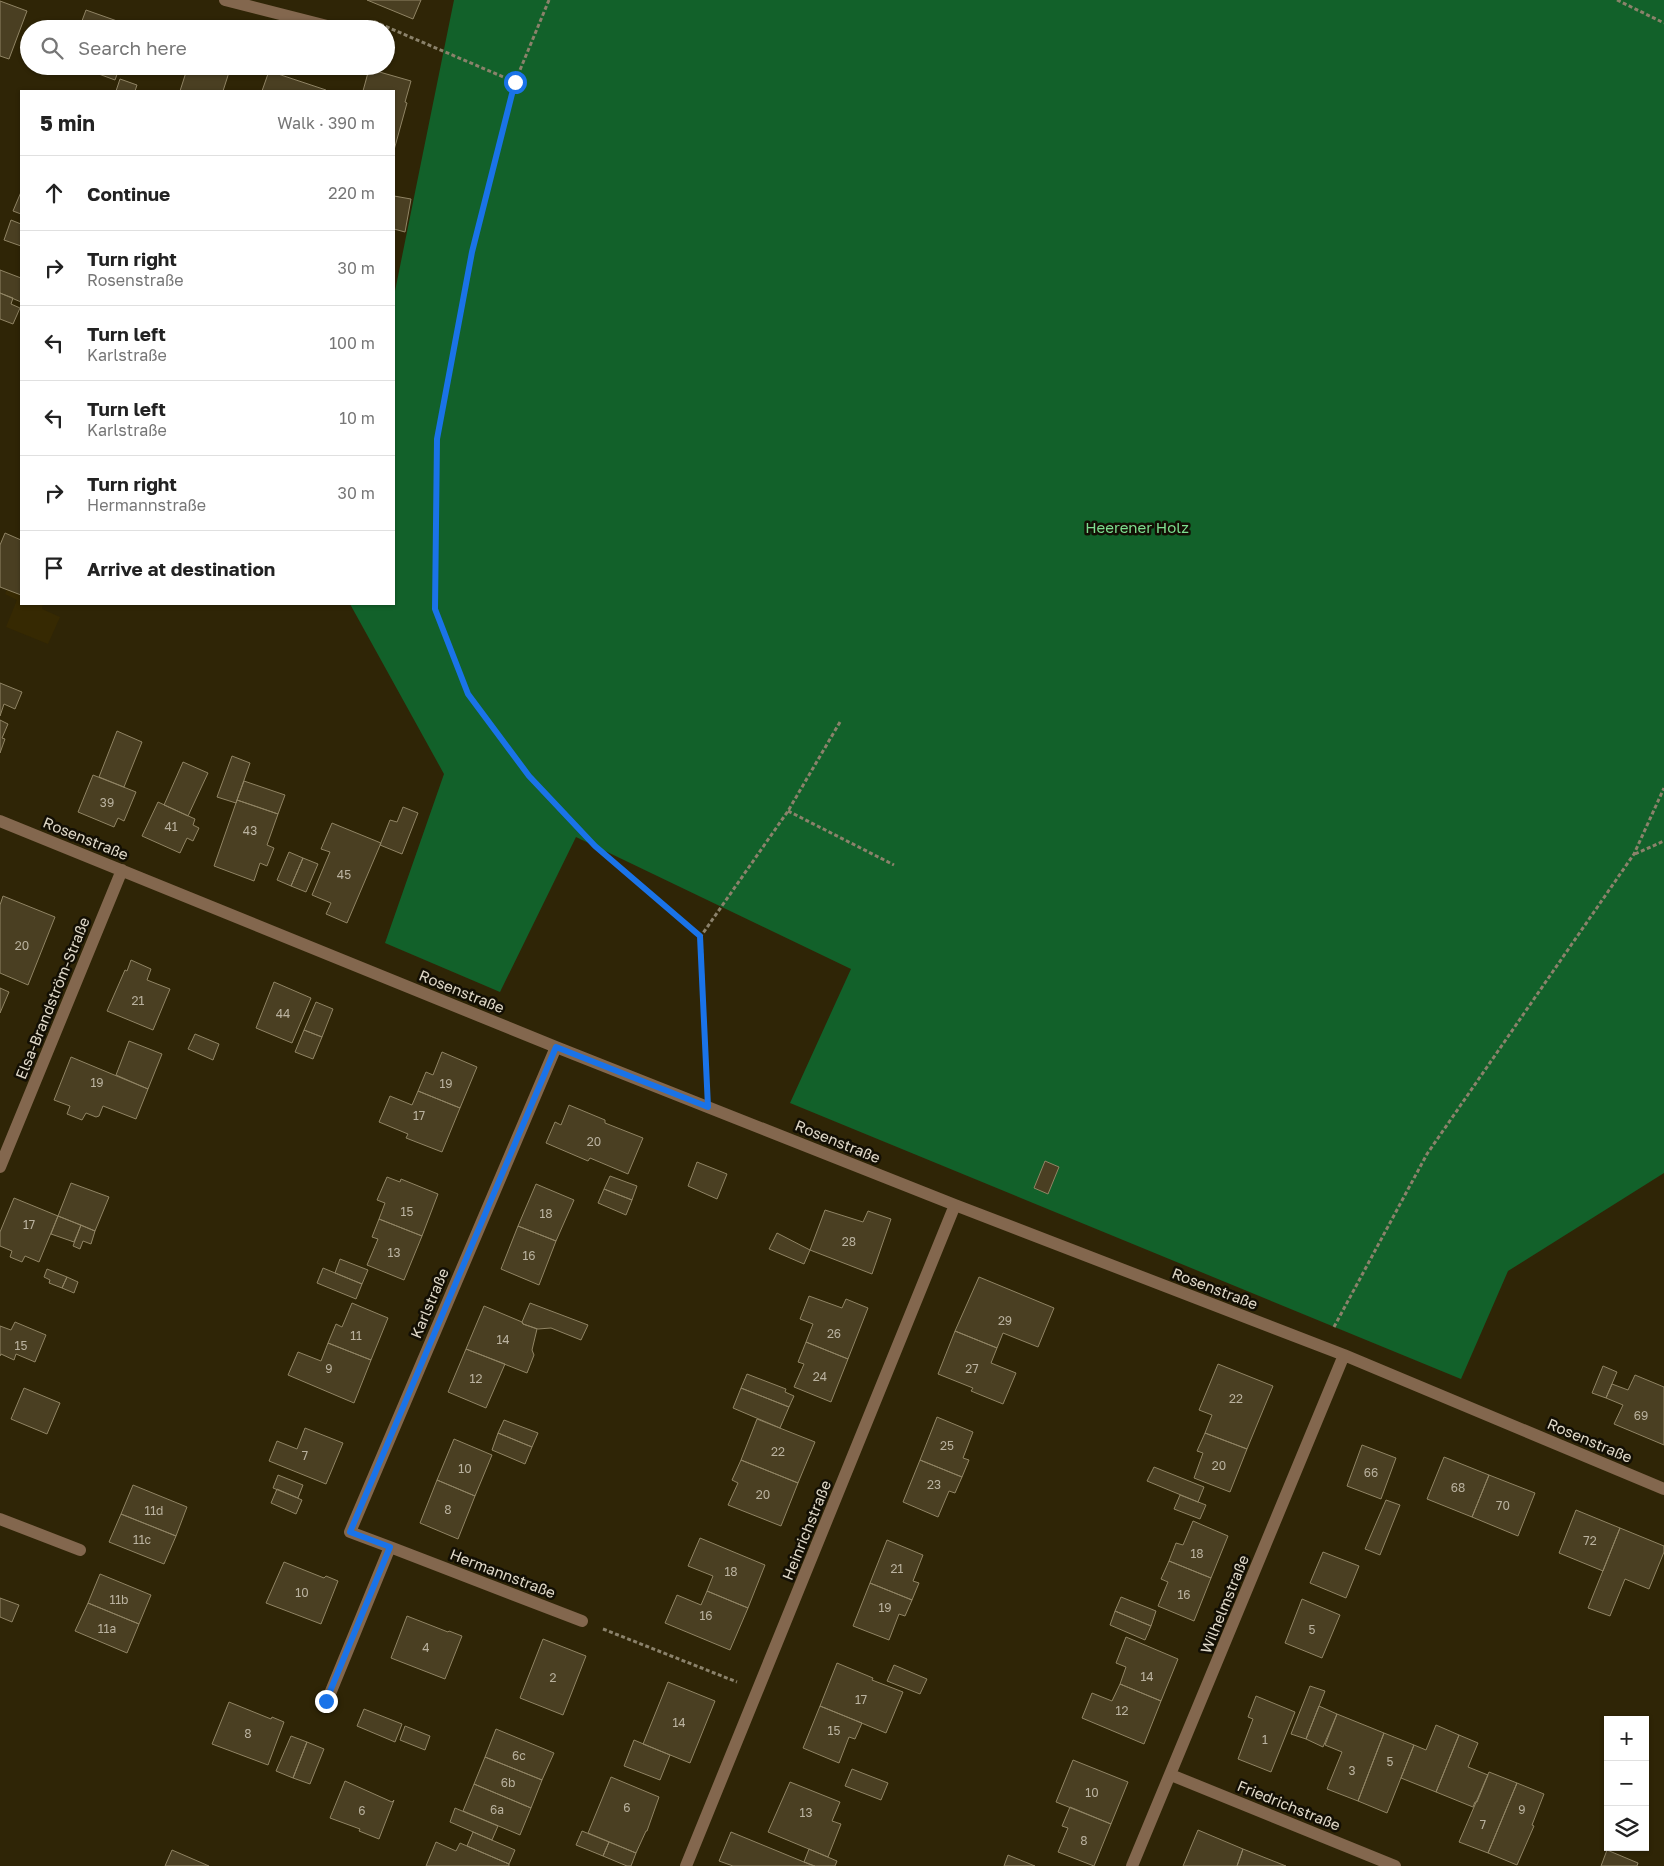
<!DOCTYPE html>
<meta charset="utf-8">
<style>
body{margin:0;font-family:"Golos Text",sans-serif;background:#f6f6f6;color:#222}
.controls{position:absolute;right:15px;bottom:15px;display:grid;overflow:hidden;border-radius:0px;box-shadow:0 1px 4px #0004}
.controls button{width:45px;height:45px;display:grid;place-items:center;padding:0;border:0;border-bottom:1px solid #e0e0e0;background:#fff;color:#222;font:25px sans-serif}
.stop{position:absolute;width:15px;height:15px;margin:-11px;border:4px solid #1a73e8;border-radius:50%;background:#fff}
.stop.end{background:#1a73e8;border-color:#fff;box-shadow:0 1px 5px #0008}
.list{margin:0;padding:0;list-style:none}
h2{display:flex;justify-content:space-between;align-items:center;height:65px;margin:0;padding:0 20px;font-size:21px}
h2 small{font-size:16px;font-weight:400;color:#767676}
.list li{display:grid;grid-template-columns:32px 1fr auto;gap:15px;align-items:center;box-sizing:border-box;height:75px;padding:0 20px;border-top:1px solid #e0e0e0}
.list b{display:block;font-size:19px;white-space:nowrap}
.list p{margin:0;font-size:16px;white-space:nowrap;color:#767676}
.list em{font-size:16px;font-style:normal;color:#767676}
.icon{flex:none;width:28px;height:28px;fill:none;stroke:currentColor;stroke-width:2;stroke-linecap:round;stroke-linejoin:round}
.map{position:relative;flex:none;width:1664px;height:1866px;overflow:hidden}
.search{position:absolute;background:#fff;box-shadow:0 1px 4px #0004;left:20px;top:20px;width:375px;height:55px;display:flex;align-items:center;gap:12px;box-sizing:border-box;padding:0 18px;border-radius:28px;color:#767676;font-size:19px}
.panel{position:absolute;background:#fff;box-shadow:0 1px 4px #0004;left:20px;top:90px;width:375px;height:515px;border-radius:0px}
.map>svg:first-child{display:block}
.built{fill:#362902}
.forest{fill:#12612a}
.building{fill:#4a3f22;stroke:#908464}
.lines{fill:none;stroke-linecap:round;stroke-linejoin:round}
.path{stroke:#8b826b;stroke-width:3;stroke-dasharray:4 2.5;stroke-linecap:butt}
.minor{stroke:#83674e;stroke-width:12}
.route{stroke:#1a73e8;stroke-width:6}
.labels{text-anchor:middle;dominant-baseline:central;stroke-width:5;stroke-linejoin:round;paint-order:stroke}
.number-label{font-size:12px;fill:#bab29f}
.park-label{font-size:15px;fill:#7edf90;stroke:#130f04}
.street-label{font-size:15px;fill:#e0d9c9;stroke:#130f04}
</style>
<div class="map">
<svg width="1664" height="1866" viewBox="0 0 1664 1866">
<rect width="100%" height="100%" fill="#2f2506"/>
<!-- built -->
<path class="built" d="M 7,589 L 21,595 L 21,604 L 41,604 L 43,605 L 42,609 L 60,617 L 48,644 L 6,627 L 17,600 L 5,594 Z"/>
<!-- forest -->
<path class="forest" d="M 454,0 L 1664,0 L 1664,1173 L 1508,1271 L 1461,1379 L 790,1103 L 851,969 L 576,837 L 500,992 L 385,943 L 444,774 L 350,604 L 394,604 L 394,296 Z"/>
<!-- building -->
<path class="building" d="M 367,0 L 421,0 L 413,19 Z
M 0,1 L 27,11 L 9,59 L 0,56 Z
M 86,10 L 134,27 L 133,29 L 79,29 Z
M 77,66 L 120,66 L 115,80 Z
M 188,66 L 231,66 L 223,91 L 180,91 Z
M 369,69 L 411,81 L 405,102 L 407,103 L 394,150 L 394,91 L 363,91 Z
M 269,71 L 326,90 L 325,91 L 262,91 Z
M 120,79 L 137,85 L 135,91 L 116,91 Z
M 21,192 L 21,214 L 13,211 Z
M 394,196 L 411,199 L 405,232 L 394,229 Z
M 11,220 L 21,224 L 21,246 L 4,240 Z
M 0,270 L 21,278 L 21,302 L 0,293 Z
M 0,293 L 13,298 L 11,304 L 20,308 L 13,324 L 0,319 Z
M 5,533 L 21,540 L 21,595 L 0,587 L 0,545 Z
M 0,683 L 22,692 L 15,709 L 4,704 L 0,716 Z
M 0,720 L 8,724 L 2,738 L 5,739 L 0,753 Z
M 117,731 L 142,742 L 124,787 L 99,777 Z
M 232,756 L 250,763 L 236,803 L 217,797 Z
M 183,762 L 208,773 L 188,816 L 164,805 Z
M 93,775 L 136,792 L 124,821 L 118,818 L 114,827 L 78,812 Z
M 244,781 L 285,795 L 278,814 L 237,800 Z
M 237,800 L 278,814 L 267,845 L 274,848 L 267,866 L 260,863 L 254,881 L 214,866 Z
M 158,802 L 195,819 L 193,825 L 199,828 L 193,841 L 187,838 L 180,853 L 142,836 Z
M 403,807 L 418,813 L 402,854 L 380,845 L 390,820 L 397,822 Z
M 332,823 L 381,843 L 347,923 L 326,914 L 331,903 L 312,895 L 330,852 L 321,849 Z
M 289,852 L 303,858 L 291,886 L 277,880 Z
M 303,858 L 318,864 L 306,892 L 291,886 Z
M 3,896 L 55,917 L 28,985 L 0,973 L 0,905 Z
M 131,960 L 151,969 L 147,980 L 170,989 L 153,1030 L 107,1011 L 125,970 L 127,971 Z
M 274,982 L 311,998 L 292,1043 L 256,1028 Z
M 0,988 L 9,992 L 0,1013 Z
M 316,1002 L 333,1009 L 322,1037 L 304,1030 Z
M 304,1030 L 322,1037 L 313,1059 L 295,1052 Z
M 195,1034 L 219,1044 L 213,1060 L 188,1049 Z
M 129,1041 L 162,1054 L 148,1089 L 116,1075 Z
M 442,1052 L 477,1067 L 460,1108 L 418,1091 L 426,1072 L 433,1075 Z
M 71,1057 L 148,1089 L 136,1119 L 103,1106 L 99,1116 L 96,1117 L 86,1113 L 82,1120 L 67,1114 L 70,1106 L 54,1100 Z
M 418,1091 L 460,1108 L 442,1152 L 406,1138 L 408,1134 L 379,1122 L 390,1096 L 412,1105 Z
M 569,1105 L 605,1120 L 605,1123 L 643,1138 L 628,1174 L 590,1158 L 588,1161 L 546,1143 L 555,1122 L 561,1125 Z
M 1045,1161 L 1059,1167 L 1048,1194 L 1034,1188 Z
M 697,1162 L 727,1174 L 717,1199 L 688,1186 Z
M 610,1176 L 637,1186 L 632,1200 L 604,1189 Z
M 387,1177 L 400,1182 L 401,1179 L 438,1194 L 422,1236 L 379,1219 L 385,1203 L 377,1200 Z
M 71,1183 L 109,1197 L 95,1231 L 58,1216 Z
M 536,1184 L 574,1200 L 556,1241 L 518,1226 Z
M 604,1189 L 632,1200 L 626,1215 L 598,1203 Z
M 14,1198 L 58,1216 L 39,1262 L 25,1256 L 22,1262 L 10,1257 L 12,1251 L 0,1246 L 0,1232 Z
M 825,1210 L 863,1222 L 868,1211 L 891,1219 L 872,1274 L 810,1250 Z
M 58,1216 L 81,1225 L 74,1242 L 51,1234 Z
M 379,1219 L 422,1236 L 404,1280 L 367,1265 L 378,1239 L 372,1237 Z
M 81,1225 L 95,1231 L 91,1244 L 83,1241 L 80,1249 L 73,1246 Z
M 518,1226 L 556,1241 L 539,1285 L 501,1269 Z
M 777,1233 L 810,1250 L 804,1264 L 769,1249 Z
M 340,1259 L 368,1270 L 362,1284 L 335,1273 Z
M 323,1268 L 362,1284 L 356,1299 L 317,1283 Z
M 47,1269 L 67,1277 L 62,1288 L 49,1283 L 50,1280 L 44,1277 Z
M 67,1277 L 78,1282 L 74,1293 L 62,1288 Z
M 979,1277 L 1054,1308 L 1038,1347 L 1003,1333 L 997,1348 L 955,1331 Z
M 809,1296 L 842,1308 L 846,1299 L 868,1308 L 848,1359 L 806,1342 L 813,1324 L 800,1319 Z
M 352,1303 L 388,1318 L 371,1360 L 328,1343 L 336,1324 L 342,1327 Z
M 530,1303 L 588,1325 L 581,1340 L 551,1328 L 538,1329 L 523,1324 L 522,1322 Z
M 484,1306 L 522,1322 L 523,1324 L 537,1329 L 532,1350 L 534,1355 L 527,1373 L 466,1349 Z
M 15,1322 L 46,1335 L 35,1362 L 16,1354 L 14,1360 L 1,1354 L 0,1356 L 0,1326 L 11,1330 Z
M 955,1331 L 997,1348 L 991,1363 L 1016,1373 L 1003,1404 L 971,1391 L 973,1388 L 938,1374 Z
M 806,1342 L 848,1359 L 831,1402 L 794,1387 L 804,1364 L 798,1362 Z
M 328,1343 L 371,1360 L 354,1403 L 288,1375 L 298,1352 L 321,1361 Z
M 466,1349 L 505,1364 L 486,1408 L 448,1392 Z
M 1218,1364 L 1273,1386 L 1247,1449 L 1205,1433 L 1212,1415 L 1199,1410 Z
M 1603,1366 L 1617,1372 L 1606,1398 L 1592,1393 Z
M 747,1374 L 786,1389 L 785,1392 L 794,1396 L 789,1407 L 741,1388 Z
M 1635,1375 L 1664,1387 L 1664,1445 L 1614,1424 L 1623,1405 L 1606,1398 L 1612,1384 L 1628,1390 Z
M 24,1388 L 60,1403 L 47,1434 L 11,1419 Z
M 741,1388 L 789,1407 L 780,1428 L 733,1408 Z
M 937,1417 L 973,1432 L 963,1458 L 969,1460 L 962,1477 L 920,1460 Z
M 757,1419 L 815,1442 L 798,1483 L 741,1460 Z
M 504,1420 L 538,1433 L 532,1447 L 498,1433 Z
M 305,1428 L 343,1443 L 326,1484 L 269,1461 L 277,1441 L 297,1449 Z
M 498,1433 L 532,1447 L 525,1464 L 492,1450 Z
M 1205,1433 L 1247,1449 L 1230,1492 L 1194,1478 L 1203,1453 L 1197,1451 Z
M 454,1439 L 492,1455 L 475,1496 L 437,1480 Z
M 1362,1445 L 1396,1458 L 1381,1499 L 1347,1486 Z
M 1444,1457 L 1489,1475 L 1472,1517 L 1427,1499 Z
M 741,1460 L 798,1483 L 781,1526 L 728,1505 L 738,1483 L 732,1480 Z
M 920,1460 L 962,1477 L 955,1493 L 949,1491 L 938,1517 L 903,1502 Z
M 1154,1467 L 1204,1487 L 1198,1502 L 1147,1481 Z
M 278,1475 L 303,1485 L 298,1498 L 273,1488 Z
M 1489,1475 L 1535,1493 L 1518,1536 L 1472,1517 Z
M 437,1480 L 475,1496 L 458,1539 L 420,1523 Z
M 133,1485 L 187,1507 L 176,1536 L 121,1514 Z
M 277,1489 L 302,1500 L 296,1514 L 271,1503 Z
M 1180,1495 L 1206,1505 L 1200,1519 L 1174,1509 Z
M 1386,1500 L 1400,1505 L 1380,1555 L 1365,1549 Z
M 1576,1510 L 1620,1528 L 1603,1571 L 1559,1553 Z
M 121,1514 L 176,1536 L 164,1564 L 109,1542 Z
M 1193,1521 L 1228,1536 L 1211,1578 L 1169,1561 L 1176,1543 L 1183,1545 Z
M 1620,1528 L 1664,1546 L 1664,1552 L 1649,1589 L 1625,1579 L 1610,1616 L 1588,1608 Z
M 700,1538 L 765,1565 L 748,1608 L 707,1591 L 713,1576 L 688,1566 Z
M 887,1540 L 923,1555 L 913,1581 L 919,1583 L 912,1600 L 870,1583 Z
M 1323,1552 L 1359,1566 L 1346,1598 L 1310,1583 Z
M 1169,1561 L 1211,1578 L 1194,1621 L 1158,1606 L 1168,1582 L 1161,1579 Z
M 284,1562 L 324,1578 L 326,1576 L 338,1581 L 321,1624 L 266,1603 Z
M 100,1574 L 151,1595 L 139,1624 L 88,1603 Z
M 870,1583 L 912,1600 L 905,1616 L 899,1614 L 889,1640 L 853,1626 Z
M 707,1591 L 748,1608 L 730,1650 L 665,1623 L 677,1595 L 701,1605 Z
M 1121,1597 L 1156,1611 L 1151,1626 L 1115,1611 Z
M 0,1598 L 19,1605 L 12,1622 L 0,1617 Z
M 1302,1599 L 1340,1615 L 1322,1658 L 1285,1643 Z
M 88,1603 L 139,1624 L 127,1653 L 75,1631 Z
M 1115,1611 L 1151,1626 L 1145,1640 L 1110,1625 Z
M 407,1616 L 448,1632 L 449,1631 L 462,1636 L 445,1679 L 391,1658 Z
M 1126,1637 L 1178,1659 L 1161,1701 L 1120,1684 L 1126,1667 L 1116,1663 Z
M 543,1639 L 586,1656 L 563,1715 L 520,1698 Z
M 837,1663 L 873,1678 L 872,1680 L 903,1692 L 886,1733 L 820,1706 Z
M 894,1665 L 927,1679 L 920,1694 L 887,1681 Z
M 668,1682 L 715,1701 L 690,1763 L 643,1744 Z
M 1120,1684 L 1161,1701 L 1144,1744 L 1082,1718 L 1092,1693 L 1112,1701 Z
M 1310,1686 L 1325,1691 L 1306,1739 L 1291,1734 Z
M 1256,1696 L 1295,1712 L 1271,1772 L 1238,1759 L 1253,1719 L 1248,1717 Z
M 229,1702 L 271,1719 L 272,1717 L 284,1722 L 268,1765 L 212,1744 Z
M 820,1706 L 862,1723 L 855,1739 L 849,1737 L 839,1763 L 803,1748 Z
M 1319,1706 L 1337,1714 L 1323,1747 L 1306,1739 Z
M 364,1709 L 402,1724 L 395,1742 L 357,1726 Z
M 1337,1714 L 1384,1733 L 1358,1801 L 1327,1789 L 1342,1752 L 1325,1745 Z
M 1436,1725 L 1459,1735 L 1436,1792 L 1401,1778 L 1414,1745 L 1426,1750 Z
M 405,1726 L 430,1736 L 425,1750 L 400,1740 Z
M 496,1729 L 554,1753 L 542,1780 L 485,1757 Z
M 1384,1733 L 1414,1745 L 1387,1813 L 1358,1801 Z
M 1459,1735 L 1478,1743 L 1468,1767 L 1488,1775 L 1477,1802 L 1475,1802 L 1473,1807 L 1436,1792 Z
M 291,1736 L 307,1742 L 293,1778 L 276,1771 Z
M 634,1740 L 670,1755 L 660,1780 L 624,1766 Z
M 307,1742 L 324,1749 L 310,1784 L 293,1778 Z
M 485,1757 L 542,1780 L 531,1808 L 474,1784 Z
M 1073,1760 L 1128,1782 L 1111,1824 L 1056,1802 Z
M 852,1769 L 888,1783 L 881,1800 L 845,1786 Z
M 1489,1772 L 1517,1783 L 1488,1853 L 1459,1842 Z
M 611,1777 L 659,1797 L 647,1831 L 646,1831 L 636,1853 L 588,1833 Z
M 345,1781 L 392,1802 L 394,1800 L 379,1839 L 359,1831 L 360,1829 L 330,1818 Z
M 790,1782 L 840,1802 L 832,1821 L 841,1824 L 828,1857 L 768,1832 Z
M 1517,1783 L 1544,1794 L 1532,1825 L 1534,1826 L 1517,1865 L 1488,1853 Z
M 474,1784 L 531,1808 L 520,1835 L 463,1811 Z
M 1070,1807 L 1111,1824 L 1094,1866 L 1058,1852 L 1068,1828 L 1062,1826 Z
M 455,1808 L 498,1826 L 492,1840 L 450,1822 Z
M 1198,1830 L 1243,1849 L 1237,1866 L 1183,1866 Z
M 582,1831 L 609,1842 L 603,1856 L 576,1845 Z
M 473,1832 L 515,1850 L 509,1864 L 467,1846 Z
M 731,1832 L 804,1862 L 815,1866 L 733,1866 L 719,1861 Z
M 436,1842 L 456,1851 L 460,1843 L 509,1864 L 509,1866 L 426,1866 Z
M 609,1842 L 636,1853 L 631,1866 L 627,1866 L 603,1856 Z
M 809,1849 L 837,1861 L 835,1866 L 814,1866 L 804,1862 Z
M 1243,1849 L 1286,1866 L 1237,1866 Z
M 172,1850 L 209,1866 L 165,1866 Z
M 1607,1850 L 1638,1863 L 1637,1866 L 1601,1866 Z
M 1008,1855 L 1035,1866 L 1004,1866 Z"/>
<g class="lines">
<!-- path -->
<path class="path" d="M 549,0 L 515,82 L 472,252 L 437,439 L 435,609 L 469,694 L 529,776 L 595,846 L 701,936
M 1617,0 L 1664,23
M 362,26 L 373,21 L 515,82
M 788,811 L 894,865
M 1635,854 L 1664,841
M 707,1081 L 701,936 L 788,811 L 840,722
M 1334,1327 L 1427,1154 L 1634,854 L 1664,788
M 603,1629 L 737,1682"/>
<!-- minor -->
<path class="minor" d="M 225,0 L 339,29
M 0,821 L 556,1047 L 955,1205 L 1344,1355 L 1664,1489
M 0,1167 L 122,870
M 0,1519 L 80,1550
M 390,1547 L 350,1532 L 556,1047
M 327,1701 L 390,1547 L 582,1621
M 1171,1775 L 1395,1866
M 686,1866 L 955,1205
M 1132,1866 L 1344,1355"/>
</g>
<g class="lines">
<!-- route -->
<path class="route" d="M 326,1701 L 390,1547 L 350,1532 L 556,1047 L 708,1107 L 700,936 L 595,846 L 529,776 L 468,694 L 435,609 L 437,439 L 472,252 L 515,82"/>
</g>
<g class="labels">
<!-- number labels -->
<g class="number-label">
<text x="107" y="802">39</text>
<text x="171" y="826">41</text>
<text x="250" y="830">43</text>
<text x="344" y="874">45</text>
<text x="22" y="945">20</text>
<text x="138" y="1000">21</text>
<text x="283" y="1013">44</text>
<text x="97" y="1082">19</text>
<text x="446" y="1083">19</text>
<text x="419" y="1115">17</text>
<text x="594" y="1141">20</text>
<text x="407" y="1211">15</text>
<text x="546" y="1213">18</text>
<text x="29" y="1224">17</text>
<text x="849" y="1241">28</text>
<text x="394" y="1252">13</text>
<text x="529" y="1255">16</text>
<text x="1005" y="1320">29</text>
<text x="834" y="1333">26</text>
<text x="356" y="1335">11</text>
<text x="503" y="1339">14</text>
<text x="21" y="1345">15</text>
<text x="329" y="1368">9</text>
<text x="972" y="1368">27</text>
<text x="820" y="1376">24</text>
<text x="476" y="1378">12</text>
<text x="1236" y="1398">22</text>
<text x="1641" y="1415">69</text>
<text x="947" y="1445">25</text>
<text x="778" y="1451">22</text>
<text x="305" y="1455">7</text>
<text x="1219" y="1465">20</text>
<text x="465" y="1468">10</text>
<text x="1371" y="1472">66</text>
<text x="934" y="1484">23</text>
<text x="1458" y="1487">68</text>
<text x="763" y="1494">20</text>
<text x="1503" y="1505">70</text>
<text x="448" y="1509">8</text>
<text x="154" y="1510">11d</text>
<text x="142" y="1539">11c</text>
<text x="1590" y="1540">72</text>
<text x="1197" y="1553">18</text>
<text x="897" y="1568">21</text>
<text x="731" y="1571">18</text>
<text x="302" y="1592">10</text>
<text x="1184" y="1594">16</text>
<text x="119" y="1599">11b</text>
<text x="885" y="1607">19</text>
<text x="706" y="1615">16</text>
<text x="107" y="1628">11a</text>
<text x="1312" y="1629">5</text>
<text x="426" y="1647">4</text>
<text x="1147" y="1676">14</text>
<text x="553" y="1677">2</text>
<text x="861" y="1699">17</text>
<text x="1122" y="1710">12</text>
<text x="679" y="1722">14</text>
<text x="834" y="1730">15</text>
<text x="248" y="1733">8</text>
<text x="1265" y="1739">1</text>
<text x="519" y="1755">6c</text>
<text x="1390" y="1761">5</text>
<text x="1352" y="1770">3</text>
<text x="508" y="1782">6b</text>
<text x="1092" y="1792">10</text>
<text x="627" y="1807">6</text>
<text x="497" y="1809">6a</text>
<text x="1522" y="1809">9</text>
<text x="362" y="1810">6</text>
<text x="806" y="1812">13</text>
<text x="1483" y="1824">7</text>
<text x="1084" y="1840">8</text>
</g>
<!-- park labels -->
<g class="park-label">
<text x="1137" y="527">Heerener Holz</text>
</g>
<!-- street labels -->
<g class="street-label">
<text transform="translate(86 838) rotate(22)">Rosenstraße</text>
<text transform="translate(462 991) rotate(22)">Rosenstraße</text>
<text transform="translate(52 998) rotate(-68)">Elsa-Brandström-Straße</text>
<text transform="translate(838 1141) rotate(22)">Rosenstraße</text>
<text transform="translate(1215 1288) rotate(21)">Rosenstraße</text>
<text transform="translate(429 1303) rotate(-67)">Karlstraße</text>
<text transform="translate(1590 1440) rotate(23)">Rosenstraße</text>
<text transform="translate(806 1530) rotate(-68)">Heinrichstraße</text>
<text transform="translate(503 1573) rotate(21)">Hermannstraße</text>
<text transform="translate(1224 1604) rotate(-68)">Wilhelmstraße</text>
<text transform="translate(1289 1805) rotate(22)">Friedrichstraße</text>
</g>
</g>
</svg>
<div class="controls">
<button>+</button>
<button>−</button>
<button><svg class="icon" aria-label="layers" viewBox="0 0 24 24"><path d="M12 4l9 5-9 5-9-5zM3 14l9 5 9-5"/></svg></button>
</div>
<div class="stop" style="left:515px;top:82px"></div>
<div class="stop end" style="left:326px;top:1701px"></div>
<div class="search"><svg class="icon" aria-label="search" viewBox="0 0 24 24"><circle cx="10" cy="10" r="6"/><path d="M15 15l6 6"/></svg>Search here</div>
<section class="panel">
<h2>5 min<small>Walk · 390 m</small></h2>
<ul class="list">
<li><svg class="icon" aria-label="ahead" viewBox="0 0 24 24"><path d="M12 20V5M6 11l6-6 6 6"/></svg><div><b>Continue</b></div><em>220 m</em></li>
<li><svg class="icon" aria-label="right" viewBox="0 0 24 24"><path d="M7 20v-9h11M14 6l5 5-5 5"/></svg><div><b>Turn right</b><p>Rosenstraße</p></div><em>30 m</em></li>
<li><svg class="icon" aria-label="left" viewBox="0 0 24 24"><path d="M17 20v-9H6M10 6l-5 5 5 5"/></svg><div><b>Turn left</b><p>Karlstraße</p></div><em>100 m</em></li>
<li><svg class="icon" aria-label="left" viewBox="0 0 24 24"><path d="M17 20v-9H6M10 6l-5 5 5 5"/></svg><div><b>Turn left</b><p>Karlstraße</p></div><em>10 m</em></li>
<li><svg class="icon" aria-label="right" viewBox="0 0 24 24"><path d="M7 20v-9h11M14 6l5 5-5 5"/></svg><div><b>Turn right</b><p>Hermannstraße</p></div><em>30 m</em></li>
<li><svg class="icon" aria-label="arrive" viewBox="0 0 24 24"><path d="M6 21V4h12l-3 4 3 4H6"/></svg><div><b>Arrive at destination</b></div></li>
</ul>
</section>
</div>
